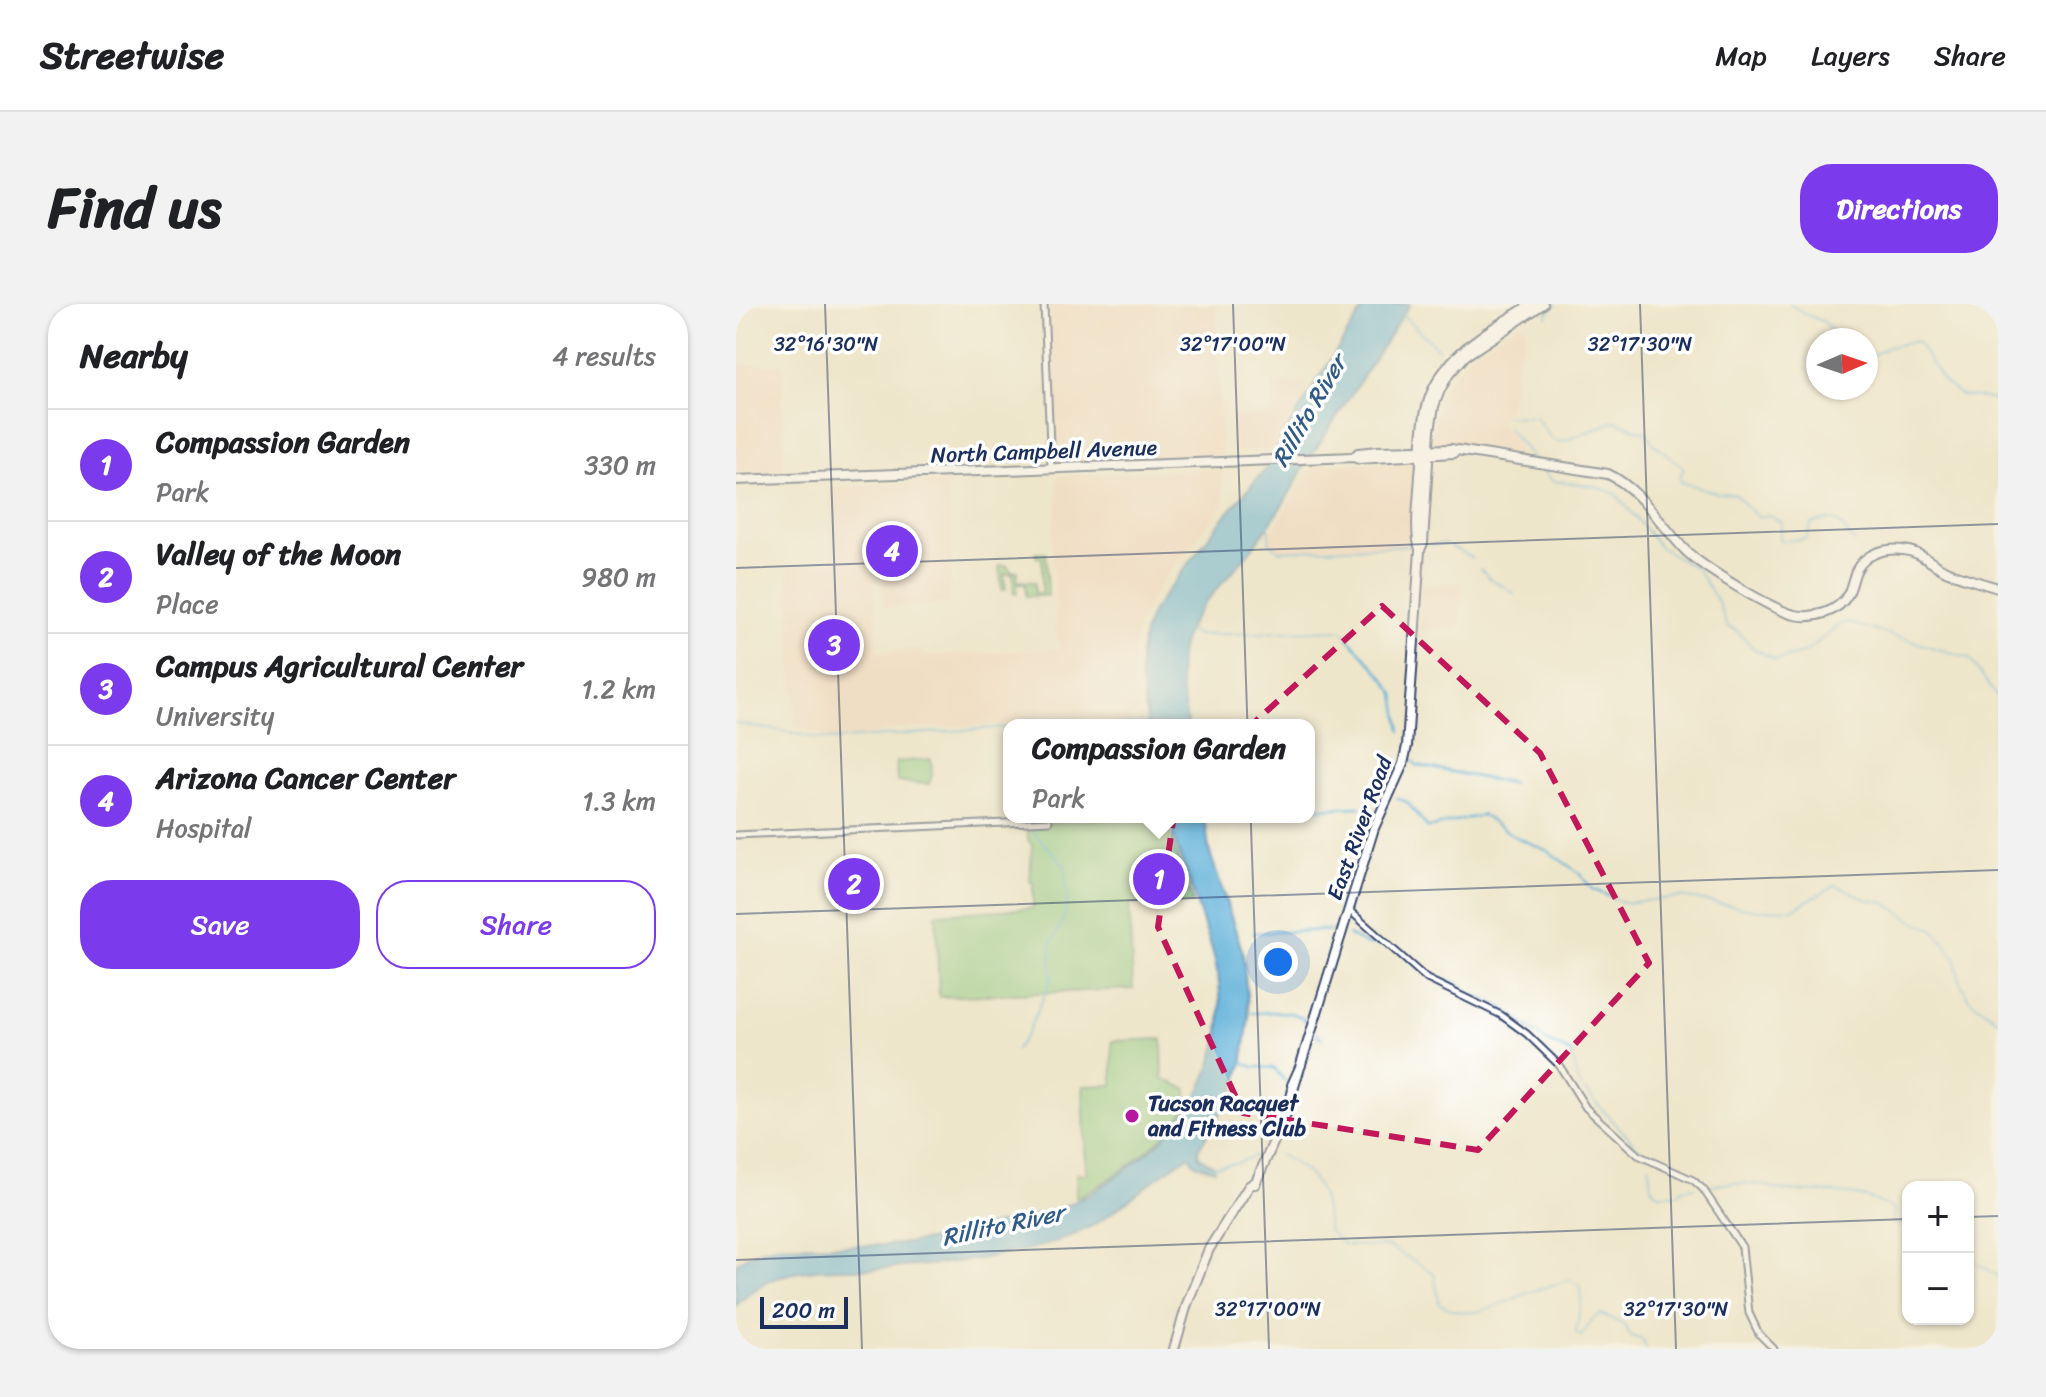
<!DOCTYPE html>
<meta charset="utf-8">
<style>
body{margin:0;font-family:Sriracha,sans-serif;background:#f2f2f2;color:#202124}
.controls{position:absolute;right:24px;bottom:24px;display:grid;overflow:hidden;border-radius:16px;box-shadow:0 2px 6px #0004}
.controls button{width:72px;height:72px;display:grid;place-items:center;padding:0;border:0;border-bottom:2px solid #e0e0e0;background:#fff;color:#202124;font:40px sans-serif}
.compass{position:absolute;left:1070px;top:24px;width:72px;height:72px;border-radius:50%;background:#fff;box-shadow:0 2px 6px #0004;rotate:88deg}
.scale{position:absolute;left:24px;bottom:20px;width:88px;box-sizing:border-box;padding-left:8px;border:4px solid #1b2f5e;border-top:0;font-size:22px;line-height:28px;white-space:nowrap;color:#1b2f5e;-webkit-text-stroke:6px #fff;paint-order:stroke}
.you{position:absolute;left:542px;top:658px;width:28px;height:28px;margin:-20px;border:6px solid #fff;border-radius:50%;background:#1a73e8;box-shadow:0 0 0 12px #1a73e833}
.badge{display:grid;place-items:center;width:52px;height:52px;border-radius:50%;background:#7c3aed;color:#fff;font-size:26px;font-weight:700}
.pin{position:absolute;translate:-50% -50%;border:4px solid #fff;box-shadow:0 2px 8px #0006}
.popup{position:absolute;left:267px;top:415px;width:312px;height:104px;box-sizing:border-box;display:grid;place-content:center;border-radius:16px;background:#fff;filter:drop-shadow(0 2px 6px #0005);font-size:26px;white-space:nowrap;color:#757577}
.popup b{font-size:30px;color:#202124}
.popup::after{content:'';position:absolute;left:50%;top:100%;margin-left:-16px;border:16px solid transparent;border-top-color:#fff}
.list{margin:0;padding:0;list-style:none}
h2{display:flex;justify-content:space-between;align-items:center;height:104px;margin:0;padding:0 32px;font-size:34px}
h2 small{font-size:26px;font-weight:400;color:#757577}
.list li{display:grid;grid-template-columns:52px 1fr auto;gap:24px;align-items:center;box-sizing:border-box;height:112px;padding:0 32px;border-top:2px solid #e0e0e0}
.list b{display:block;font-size:30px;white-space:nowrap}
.list p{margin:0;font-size:26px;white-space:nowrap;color:#757577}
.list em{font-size:26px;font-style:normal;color:#757577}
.actions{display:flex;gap:16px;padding:24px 32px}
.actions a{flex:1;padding:18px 0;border:2px solid #7c3aed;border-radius:32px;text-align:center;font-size:28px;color:#7c3aed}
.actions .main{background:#7c3aed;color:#fff}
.map{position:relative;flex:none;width:1262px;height:1045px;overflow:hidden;border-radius:32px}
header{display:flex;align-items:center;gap:48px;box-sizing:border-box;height:112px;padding:0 40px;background:#fff;border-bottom:2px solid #e0e0e0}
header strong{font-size:38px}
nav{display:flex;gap:44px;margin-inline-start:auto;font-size:28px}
.intro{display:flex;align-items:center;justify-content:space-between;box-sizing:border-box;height:192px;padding:0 48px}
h1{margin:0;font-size:56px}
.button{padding:20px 36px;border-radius:32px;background:#7c3aed;color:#fff;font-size:28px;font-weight:700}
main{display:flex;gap:48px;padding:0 48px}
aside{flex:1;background:#fff;border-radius:32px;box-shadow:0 2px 6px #0004}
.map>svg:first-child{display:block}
.built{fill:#f2d5bd}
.green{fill:#89ca82;stroke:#527c70;stroke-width:2}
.water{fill:#5bafd7;stroke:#3b6f9a;stroke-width:2}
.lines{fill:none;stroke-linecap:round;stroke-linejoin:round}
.stream{stroke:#5bafd7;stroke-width:2}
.minor-casing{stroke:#3b4a6e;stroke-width:9}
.major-casing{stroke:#3b4a6e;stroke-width:12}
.minor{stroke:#fff;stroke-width:5}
.major{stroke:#fff;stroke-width:8}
.marked{fill:none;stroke:#c2185b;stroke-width:6;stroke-dasharray:16 10;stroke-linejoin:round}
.ticks{fill:none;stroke:#1b2f5e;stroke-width:2;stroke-opacity:0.45}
.poi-dot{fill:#b5179e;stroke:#fff;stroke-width:3}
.labels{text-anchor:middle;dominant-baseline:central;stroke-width:7;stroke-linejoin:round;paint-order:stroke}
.street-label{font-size:22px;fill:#1b2f5e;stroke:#fff}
.poi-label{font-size:22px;font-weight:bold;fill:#1b2f5e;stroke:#fff;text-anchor:start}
.water-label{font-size:24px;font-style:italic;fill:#315c88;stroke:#fff}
.ticks-label{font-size:20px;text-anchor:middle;fill:#1b2f5e;stroke:#fff;stroke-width:7;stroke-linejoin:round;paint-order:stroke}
</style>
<header>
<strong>Streetwise</strong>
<nav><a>Map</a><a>Layers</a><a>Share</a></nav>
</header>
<div class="intro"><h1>Find us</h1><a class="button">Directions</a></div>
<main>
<aside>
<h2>Nearby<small>4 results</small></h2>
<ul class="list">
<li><span class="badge">1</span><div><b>Compassion Garden</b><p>Park</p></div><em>330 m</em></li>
<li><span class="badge">2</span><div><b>Valley of the Moon</b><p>Place</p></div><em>980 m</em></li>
<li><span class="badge">3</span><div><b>Campus Agricultural Center</b><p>University</p></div><em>1.2 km</em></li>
<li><span class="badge">4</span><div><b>Arizona Cancer Center</b><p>Hospital</p></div><em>1.3 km</em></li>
</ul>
<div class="actions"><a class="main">Save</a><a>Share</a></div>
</aside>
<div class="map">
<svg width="1262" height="1045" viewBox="0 0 1262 1045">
<rect width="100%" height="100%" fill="#fff"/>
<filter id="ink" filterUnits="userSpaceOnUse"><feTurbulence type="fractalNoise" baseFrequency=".0125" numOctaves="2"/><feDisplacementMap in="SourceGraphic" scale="16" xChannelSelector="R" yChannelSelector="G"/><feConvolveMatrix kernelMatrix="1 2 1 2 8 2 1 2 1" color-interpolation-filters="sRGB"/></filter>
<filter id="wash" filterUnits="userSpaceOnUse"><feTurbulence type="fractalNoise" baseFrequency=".006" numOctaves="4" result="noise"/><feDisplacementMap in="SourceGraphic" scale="32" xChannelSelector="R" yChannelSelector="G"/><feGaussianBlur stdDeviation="1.8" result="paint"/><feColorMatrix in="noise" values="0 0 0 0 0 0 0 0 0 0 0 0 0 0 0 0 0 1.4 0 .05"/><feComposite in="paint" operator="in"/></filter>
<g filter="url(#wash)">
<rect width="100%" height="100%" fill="#eee6ca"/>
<!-- built -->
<path class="built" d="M 314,0 L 480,0 L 486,151 L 321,158 Z
M 785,18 L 793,29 L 781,53 L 774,101 L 764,118 L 779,137 L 784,151 L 736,143 L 699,141 L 697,136 L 701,101 L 711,78 L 736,50 Z
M 46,60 L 48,166 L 0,168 L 0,61 Z
M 569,78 L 569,91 L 538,142 L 533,146 L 498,148 L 496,112 L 538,111 L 537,80 Z
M 676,157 L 681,163 L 677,244 L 543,246 L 534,238 L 534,230 L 574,166 L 580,161 Z
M 486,165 L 488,200 L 420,286 L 403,318 L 396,352 L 401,410 L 392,412 L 395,421 L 322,421 L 322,418 L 159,425 L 130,432 L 94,434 L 59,421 L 52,262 L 96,260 L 93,184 L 211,178 L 217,236 L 213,300 L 148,303 L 146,259 L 137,260 L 141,347 L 186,346 L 188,352 L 324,345 L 320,329 L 316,231 L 321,199 L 321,172 Z
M 727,278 L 722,324 L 682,327 L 686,282 Z"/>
<!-- green -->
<path class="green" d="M 310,248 L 312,292 L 290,292 L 289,279 L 281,280 L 281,290 L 277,289 L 277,270 L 268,270 L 270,285 L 266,286 L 263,262 L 270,261 L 276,268 L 282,267 L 281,277 L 299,278 L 299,289 L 306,289 L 306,254 L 300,253 L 299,249 Z
M 195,455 L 196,471 L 193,480 L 161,478 L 160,458 Z
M 395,513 L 428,513 L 457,599 L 393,601 L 397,685 L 203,693 L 200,610 L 297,604 L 297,578 L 294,578 L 296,541 L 292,536 L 291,520 Z
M 426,735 L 427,775 L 451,785 C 451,791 452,798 450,803 C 433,837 373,878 340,894 L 340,870 L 350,870 L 347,782 L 377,781 L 376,737 Z"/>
<!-- water -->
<path class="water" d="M 630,0 L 674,0 L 565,168 C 552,195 533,222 515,246 C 493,274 455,307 446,341 C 439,367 447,396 452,421 L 412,421 L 404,372 L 404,350 L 409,325 L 417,306 L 485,217 L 532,162 L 548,130 Z
M 431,513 L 469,513 L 473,546 L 507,649 L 513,714 L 506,761 L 497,789 L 462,846 L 463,853 L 478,861 L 478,866 L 459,860 L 453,852 C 418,872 389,903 354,923 C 306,951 210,960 153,964 C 94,968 45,955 0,1002 L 0,959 L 17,949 L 39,942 C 85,939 133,945 179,938 C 199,936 219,929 238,925 C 270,918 302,912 333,900 C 352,893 369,881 385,869 C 465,814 503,742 476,645 Z"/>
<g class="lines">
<!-- stream -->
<path class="stream" d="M 1054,0 L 1067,9 L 1088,18 L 1104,36
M 666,10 L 702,45
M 811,13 L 812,8 L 821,0
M 1130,55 L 1152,43 L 1181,37 L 1206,76 L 1224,91 L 1262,96
M 770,112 L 800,113 L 815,135 L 826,138 L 879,117 L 911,129 L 918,140 L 948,164 L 944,173 L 945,178 L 982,189 L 999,190 L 1021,213 L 1033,211 L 1046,219 L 1043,235 L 1049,237 L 1070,234 L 1076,219 C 1107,211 1100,219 1119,238
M 771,123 L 796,154
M 802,162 L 816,177 L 859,182 L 880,190 L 924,243 L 961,265 L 982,298 L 991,322 L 1001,327 L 1017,344 L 1040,356 L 1070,348 L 1103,321 L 1110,318 L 1233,354 L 1262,394
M 533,220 L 533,238 L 544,247 L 678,241
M 693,240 L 710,240
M 714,242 L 736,254
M 745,265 L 753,274 L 770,284
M 774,287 L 778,289
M 450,325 L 461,331 L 605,326 L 648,374 L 659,390 L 665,427
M 0,419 C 19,425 38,424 57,429 C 69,432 81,435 94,436 L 273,423
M 376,421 L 411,418
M 676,457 L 681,461 L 776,480
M 661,494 L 671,498 L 692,524 L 746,511 L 780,533 L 812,547 L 843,569 L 856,585 L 888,599 L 944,593 L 1023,606 L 1056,605 L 1100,581 L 1132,596 L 1148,598 L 1177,617 L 1197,625 L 1219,653 L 1224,678 L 1233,695 L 1262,716
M 573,505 L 624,503
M 517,629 L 600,626
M 612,631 L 632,641 L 649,640
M 661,645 L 695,672 L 725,681 L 736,691 L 766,703 L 810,737 L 836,749 L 841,776 L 846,783
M 516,709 C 534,709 555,704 569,716
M 581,730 L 585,734
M 279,746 L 291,730 L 315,676 L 315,641 L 328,614 L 331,598 L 329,561 L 298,529 L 293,513
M 506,758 L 518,763 L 538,764 L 549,777
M 849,787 L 910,852
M 544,851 C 583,873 587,883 592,926 L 608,941 L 654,943 L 698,969 L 703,999 C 737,1020 759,1001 792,989 C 805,984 820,980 834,976 L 844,982 L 845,997 L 840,1029 L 845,1032 L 858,1014 L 865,1010 L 888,1021 L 895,1032 L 907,1036 L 910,1045
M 913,862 L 915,883 L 923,890 L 942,890 L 946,885 L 960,883
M 476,863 L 504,858 L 520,851
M 967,882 C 985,879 1005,878 1024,881 C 1034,882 1044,887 1054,887 C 1092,889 1124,885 1158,906 L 1156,919 L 1172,925
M 1232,953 L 1262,972"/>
</g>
</g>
<g filter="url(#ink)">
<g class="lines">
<!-- minor casing -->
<g class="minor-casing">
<path id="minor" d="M 308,0 L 315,164
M 0,531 L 313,517
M 613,606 L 691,675 L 765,711 L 791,730 L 823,761 L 850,804 L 902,851 L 957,876 L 967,885 L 1006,943 L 1013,1009 L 1023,1030 L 1038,1045"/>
</g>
<!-- major casing -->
<g class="major-casing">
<path id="major" d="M 618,153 L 622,149 L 642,147 L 715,145 L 872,170 C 904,185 925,221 949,246 C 966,263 1036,306 1059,311 C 1078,315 1103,308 1112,290 C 1116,282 1117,274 1120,267 C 1129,249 1149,244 1167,246 C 1184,247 1195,260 1210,267 C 1227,274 1245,279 1262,284
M 0,176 L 618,153 L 622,155 L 718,149
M 684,245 C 678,229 683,191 684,172 C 686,152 685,131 689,111 C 699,54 751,28 796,0
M 565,761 L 556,781 L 557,786 L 638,524 L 667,460 L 671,442 L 684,246 L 687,239 L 694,126 L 698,102 L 704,86 L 713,70 L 729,52 L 807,0
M 519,880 L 550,810 L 557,786
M 438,1045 L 451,1000 L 473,945 L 513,882 L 519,878"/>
</g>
<!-- minor -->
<use href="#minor" class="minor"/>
<!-- major -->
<use href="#major" class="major"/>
</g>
</g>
<!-- marked area -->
<path d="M0 0H1262V1045H0ZM 646,302 L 804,449 L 913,659 L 742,846 L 507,809 L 422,623 L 441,489 Z" fill="#eee6ca" fill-opacity=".55" fill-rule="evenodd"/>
<path class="marked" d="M 646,302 L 804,449 L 913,659 L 742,846 L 507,809 L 422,623 L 441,489 Z"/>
<!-- ticks -->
<path class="ticks" d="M 89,0 L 126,1045M 497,0 L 533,1045M 904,0 L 940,1045M 0,264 L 1262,220M 0,610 L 1262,566M 1232,913 L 1262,912M 0,956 L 1172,915"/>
<!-- markers -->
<circle class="poi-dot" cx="396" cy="812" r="8"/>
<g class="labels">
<!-- street labels -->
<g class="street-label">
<text transform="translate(308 147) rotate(-2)">North Campbell Avenue</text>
<text transform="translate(623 524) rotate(-70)">East River Road</text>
</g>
<!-- poi labels -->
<g class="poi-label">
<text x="412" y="799">Tucson Racquet<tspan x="412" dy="25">and Fitness Club</tspan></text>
</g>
<!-- water labels -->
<g class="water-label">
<text transform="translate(573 107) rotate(-60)">Rillito River</text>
<text transform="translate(267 921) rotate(-12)">Rillito River</text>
</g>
</g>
<g class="ticks-label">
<text x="90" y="47">32°16'30"N</text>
<text x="497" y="47">32°17'00"N</text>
<text x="904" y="47">32°17'30"N</text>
<text x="532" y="1012">32°17'00"N</text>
<text x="940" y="1012">32°17'30"N</text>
</g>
</svg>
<div class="controls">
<button>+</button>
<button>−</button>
</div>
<svg class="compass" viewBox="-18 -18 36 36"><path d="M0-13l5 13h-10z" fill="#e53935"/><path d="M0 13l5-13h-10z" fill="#757577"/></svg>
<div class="scale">200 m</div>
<div class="you"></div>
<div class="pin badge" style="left:423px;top:575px">1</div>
<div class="popup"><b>Compassion Garden</b>Park</div>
<div class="pin badge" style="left:118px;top:580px">2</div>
<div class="pin badge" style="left:98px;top:341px">3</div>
<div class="pin badge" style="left:156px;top:247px">4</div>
</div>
</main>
